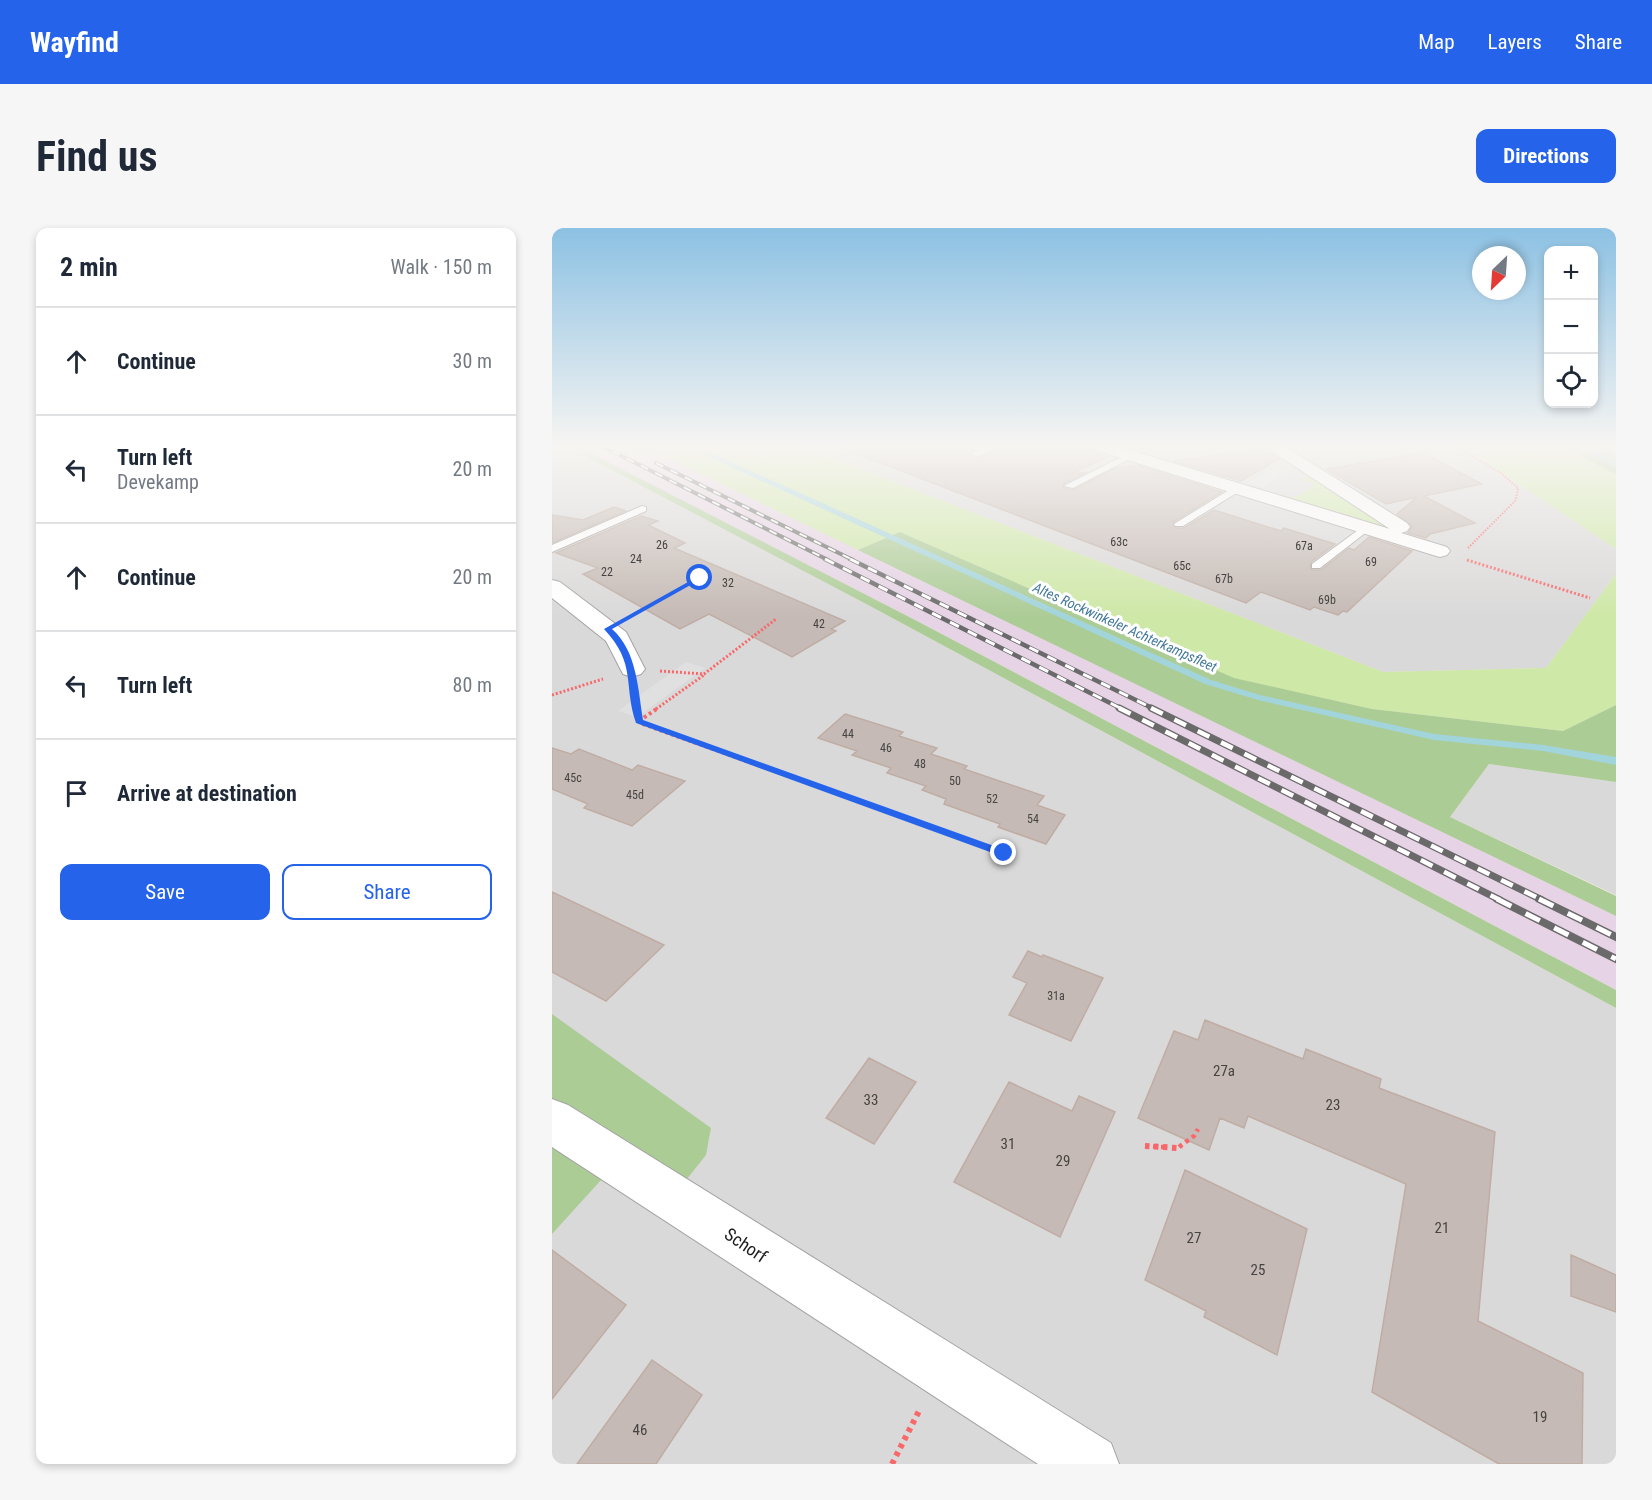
<!DOCTYPE html>
<meta charset="utf-8">
<style>
body{margin:0;font-family:"Roboto Condensed",sans-serif;background:#f6f6f7;color:#1f2937}
.controls{position:absolute;right:18px;top:18px;display:grid;overflow:hidden;border-radius:12px;box-shadow:0 3px 9px #0003}
.controls button{width:54px;height:54px;display:grid;place-items:center;padding:0;border:0;border-bottom:2px solid #e0e1e3;background:#fff;color:#1f2937;font:30px sans-serif}
.compass{position:absolute;left:920px;top:18px;width:54px;height:54px;border-radius:50%;background:#fff;box-shadow:0 3px 9px #0003;rotate:205deg}
.stop{position:absolute;width:18px;height:18px;margin:-14px;border:4px solid #2563eb;border-radius:50%;background:#fff}
.stop.end{background:#2563eb;border-color:#fff;box-shadow:0 2px 6px #0008}
.list{margin:0;padding:0;list-style:none}
h2{display:flex;justify-content:space-between;align-items:center;height:78px;margin:0;padding:0 24px;font-size:26px}
h2 small{font-size:20px;font-weight:400;color:#747a83}
.list li{display:grid;grid-template-columns:39px 1fr auto;gap:18px;align-items:center;box-sizing:border-box;height:108px;padding:0 24px;border-top:2px solid #e0e1e3}
.list b{display:block;font-size:22px;white-space:nowrap}
.list p{margin:0;font-size:20px;white-space:nowrap;color:#747a83}
.list em{font-size:20px;font-style:normal;color:#747a83}
.actions{display:flex;gap:12px;padding:18px 24px}
.actions a{flex:1;padding:14px 0;border:2px solid #2563eb;border-radius:12px;text-align:center;font-size:21px;color:#2563eb}
.actions .main{background:#2563eb;color:#fff}
.icon{flex:none;width:33px;height:33px;fill:none;stroke:currentColor;stroke-width:2;stroke-linecap:round;stroke-linejoin:round}
.map{position:relative;flex:none;width:1064px;height:1236px;overflow:hidden;border-radius:12px}
header{display:flex;align-items:center;gap:36px;box-sizing:border-box;height:84px;padding:0 30px;background:#2563eb;color:#fff}
header strong{font-size:28px}
nav{display:flex;gap:33px;margin-inline-start:auto;font-size:21px}
.intro{display:flex;align-items:center;justify-content:space-between;box-sizing:border-box;height:144px;padding:0 36px}
h1{margin:0;font-size:42px}
.button{padding:15px 27px;border-radius:12px;background:#2563eb;color:#fff;font-size:21px;font-weight:700}
main{display:flex;gap:36px;padding:0 36px}
aside{flex:1;background:#fff;border-radius:12px;box-shadow:0 3px 9px #0003}
.map>svg:first-child{display:block}
.residential{fill:#dad9d9}
.industrial{fill:#e6d3e5}
.grass{fill:#cee8a7}
.forest{fill:#accc96}
.parking{fill:#e0e0e0}
.lines{fill:none;stroke-linecap:round;stroke-linejoin:round}
.stream{fill:#a2d4db;fill-rule:evenodd}
.building{fill:#c5bab5;stroke:#bfada4;stroke-width:1.5}
.lane-casing{stroke:#a3a3a3;stroke-width:2}
.street-casing{stroke:#a3a3a3;stroke-width:2}
.path-far4{stroke:#f8686a;stroke-width:2;stroke-dasharray:1.5 1.5;stroke-linecap:butt}
.path-far3{stroke:#f8686a;stroke-width:3;stroke-dasharray:2 2;stroke-linecap:butt}
.path-far2{stroke:#f8686a;stroke-width:4;stroke-dasharray:3 3;stroke-linecap:butt}
.path-far1{stroke:#f8686a;stroke-width:4.5;stroke-dasharray:4 4;stroke-linecap:butt}
.path{stroke:#f8686a;stroke-width:6;stroke-dasharray:4.5 4.5;stroke-linecap:butt}
.lane{fill:#fff;fill-rule:evenodd}
.street{fill:#fff;fill-rule:evenodd}
.rail-far3-casing{stroke:#6a6a6a;stroke-width:4}
.rail-far2-casing{stroke:#6a6a6a;stroke-width:4.5}
.rail-far1-casing{stroke:#6a6a6a;stroke-width:7}
.rail-casing{stroke:#6a6a6a;stroke-width:8}
.rail-far3{stroke:#fff;stroke-width:2;stroke-dasharray:8;stroke-linecap:butt}
.rail-far2{stroke:#fff;stroke-width:3;stroke-dasharray:10;stroke-linecap:butt}
.rail-far1{stroke:#fff;stroke-width:4.5;stroke-dasharray:13;stroke-linecap:butt}
.rail{stroke:#fff;stroke-width:5;stroke-dasharray:16;stroke-linecap:butt}
.route{fill:#2563eb}
.labels{text-anchor:middle;dominant-baseline:central;stroke-width:6;stroke-linejoin:round;paint-order:stroke}
.number-label{font-size:12px;fill:#464442}
.far-water-label{font-size:14px;font-style:italic;fill:#44799b;stroke:#fff}
.near-number-label{font-size:15px;fill:#464442}
.near-street-label{font-size:18px;fill:#1c1c1c;stroke:#fff}
</style>
<header>
<strong>Wayfind</strong>
<nav><a>Map</a><a>Layers</a><a>Share</a></nav>
</header>
<div class="intro"><h1>Find us</h1><a class="button">Directions</a></div>
<main>
<aside>
<h2>2 min<small>Walk · 150 m</small></h2>
<ul class="list">
<li><svg class="icon" aria-label="ahead" viewBox="0 0 24 24"><path d="M12 20V5M6 11l6-6 6 6"/></svg><div><b>Continue</b></div><em>30 m</em></li>
<li><svg class="icon" aria-label="left" viewBox="0 0 24 24"><path d="M17 20v-9H6M10 6l-5 5 5 5"/></svg><div><b>Turn left</b><p>Devekamp</p></div><em>20 m</em></li>
<li><svg class="icon" aria-label="ahead" viewBox="0 0 24 24"><path d="M12 20V5M6 11l6-6 6 6"/></svg><div><b>Continue</b></div><em>20 m</em></li>
<li><svg class="icon" aria-label="left" viewBox="0 0 24 24"><path d="M17 20v-9H6M10 6l-5 5 5 5"/></svg><div><b>Turn left</b></div><em>80 m</em></li>
<li><svg class="icon" aria-label="arrive" viewBox="0 0 24 24"><path d="M6 21V4h12l-3 4 3 4H6"/></svg><div><b>Arrive at destination</b></div></li>
</ul>
<div class="actions"><a class="main">Save</a><a>Share</a></div>
</aside>
<div class="map">
<svg width="1064" height="1236" viewBox="0 0 1064 1236">
<rect width="100%" height="100%" fill="#ede8e1"/>
<!-- residential -->
<path class="residential" d="M 0,216 L 10,216 L 318,378 L 1064,780 L 1064,1236 L 0,1236 Z
M 245,216 L 907,216 L 1064,321 L 1064,346 L 994,440 L 831,444 Z
M 937,536 L 1064,554 L 1064,667 L 898,589 Z"/>
<!-- industrial -->
<path class="industrial" d="M 21,216 L 89,216 L 1064,688 L 1064,762 L 365,393 Z"/>
<!-- grass -->
<path class="grass" d="M 87,216 L 245,216 L 831,444 L 994,440 L 1064,346 L 1064,477 L 1011,503 L 820,481 L 681,450 L 348,304 L 306,322 Z
M 907,216 L 1007,216 L 1064,247 L 1064,321 Z
M 756,249 L 760,249 L 859,309 L 727,269 L 728,266 L 743,270 L 764,256 L 751,252 Z"/>
<!-- forest -->
<path class="forest" d="M 10,216 L 21,216 L 365,393 L 1064,762 L 1064,780 L 318,378 Z
M 1007,216 L 1046,216 L 1064,226 L 1064,247 Z
M 348,304 L 682,450 L 820,481 L 1011,503 L 1064,477 L 1064,554 L 937,536 L 898,589 L 1064,668 L 1064,688 L 306,322 Z
M 0,786 L 159,900 L 154,927 L 135,951 L 100,954 L 0,889 Z
M 0,903 L 60,940 L 0,1006 Z"/>
<!-- parking -->
<path class="parking" d="M 724,239 L 737,243 L 710,260 L 696,255 Z
M 134,434 L 153,440 L 85,489 L 66,483 Z"/>
<g class="lines">
<!-- stream -->
<path class="stream" d="M 129,216 L 138,216 L 264,272 L 659,452 L 708,467 L 882,506 L 991,517 L 1064,529 L 1064,537 L 991,523 L 882,512 L 706,472 L 653,456 Z
M 1023,216 L 1031,216 L 1064,234 L 1064,239 Z"/>
</g>
<!-- building -->
<path class="building" d="M 288,216 L 433,216 L 417,225 L 418,228 L 426,230 L 454,216 L 530,216 L 533,221 L 557,228 L 519,246 L 535,244 L 511,256 L 512,260 L 522,262 L 564,240 L 585,237 L 670,264 L 621,294 L 623,300 L 632,300 L 662,282 L 729,303 L 732,300 L 783,316 L 759,334 L 758,340 L 760,342 L 769,342 L 797,320 L 802,322 L 817,309 L 860,323 L 795,384 L 791,383 L 786,387 L 762,379 L 758,382 L 709,364 L 694,375 L 287,219 Z
M 712,221 L 727,231 L 689,253 L 621,233 Z
M 871,225 L 930,256 L 872,268 L 923,295 L 878,306 L 874,310 L 856,305 L 860,298 L 845,286 L 865,269 L 834,276 L 774,241 Z
M 62,279 L 74,283 L 0,315 L 0,287 L 31,292 Z
M 89,288 L 106,293 L 96,297 L 133,315 L 122,320 L 293,393 L 279,401 L 284,403 L 240,429 L 157,386 L 128,401 L 31,346 L 46,340 L 4,325 Z
M 293,486 L 351,504 L 347,508 L 385,520 L 379,526 L 415,538 L 412,541 L 492,568 L 485,577 L 513,587 L 494,616 L 446,599 L 448,596 L 392,576 L 394,571 L 370,562 L 374,558 L 335,545 L 339,540 L 300,527 L 305,523 L 266,510 Z
M 0,520 L 19,526 L 27,521 L 80,542 L 86,537 L 133,553 L 80,598 L 32,580 L 36,576 L 0,561 Z
M 0,664 L 112,717 L 54,773 L 0,744 Z
M 476,723 L 490,729 L 491,727 L 551,750 L 519,813 L 457,787 L 475,755 L 461,749 Z
M 653,792 L 751,831 L 754,821 L 829,851 L 827,860 L 943,904 L 926,1093 L 1031,1145 L 1030,1236 L 947,1236 L 820,1164 L 854,956 L 696,888 L 692,900 L 668,890 L 657,922 L 586,890 L 622,803 L 646,812 Z
M 317,830 L 364,854 L 322,916 L 274,890 Z
M 457,854 L 520,883 L 527,868 L 563,884 L 508,1009 L 402,954 Z
M 633,942 L 755,1001 L 725,1127 L 652,1089 L 654,1083 L 593,1052 Z
M 0,1022 L 74,1077 L 0,1171 Z
M 1019,1027 L 1064,1047 L 1064,1084 L 1019,1068 Z
M 100,1132 L 150,1167 L 104,1236 L 25,1236 Z"/>
<g class="lines">
<!-- lane casing -->
<g class="lane-casing">
<path id="lane" d="M 439,216 L 452,216 L 427,228 L 419,226 Z
M 575,226 L 583,228 L 521,260 L 512,258 Z
M 682,259 L 691,261 L 631,298 L 623,298 L 622,296 Z
M 90,278 L 94,279 L 94,283 L 0,324 L 0,317 Z
M 813,297 L 818,300 L 817,302 L 768,340 L 760,340 L 760,336 Z"/>
</g>
<!-- street casing -->
<g class="street-casing">
<path id="street" d="M 532,216 L 558,216 L 838,301 L 709,216 L 729,216 L 855,295 L 858,299 L 855,303 L 849,305 L 895,319 L 898,323 L 895,327 L 888,329 L 881,327 L 534,219 Z
M 0,352 L 8,354 L 74,404 L 93,441 L 89,446 L 80,449 L 71,446 L 54,413 L 0,370 Z
M 0,871 L 16,877 L 559,1215 L 567,1236 L 486,1236 L 0,919 Z"/>
</g>
<!-- path-far4 -->
<path class="path-far4" d="M 899,216 L 949,245 L 966,260 L 964,272 L 916,320"/>
<!-- path-far3 -->
<path class="path-far3" d="M 915,332 L 1038,370
M 82,386 L 148,350
M 108,443 L 152,446 L 224,391
M 0,467 L 51,451
M 83,469 L 85,481
M 104,481 L 152,447"/>
<!-- path-far2 -->
<path class="path-far2" d="M 85,480 L 87,493 L 91,496 L 452,625
M 87,493 L 106,480"/>
<!-- path-far1 -->
<path class="path-far1" d="M 593,918 L 611,919
M 627,919 L 642,908 L 646,901"/>
<!-- path -->
<path class="path" d="M 593,918 L 626,920 L 629,918
M 340,1236 L 367,1183"/>
<!-- lane -->
<use href="#lane" class="lane"/>
<!-- street -->
<use href="#street" class="street"/>
<!-- rail-far3 casing -->
<g class="rail-far3-casing">
<path id="rail-far3" d="M 46,216 L 276,332
M 104,235 L 301,332"/>
</g>
<!-- rail-far2 casing -->
<g class="rail-far2-casing">
<path id="rail-far2" d="M 273,331 L 570,481
M 298,331 L 602,481"/>
</g>
<!-- rail-far1 casing -->
<g class="rail-far1-casing">
<path id="rail-far1" d="M 567,480 L 948,672
M 599,480 L 990,672"/>
</g>
<!-- rail casing -->
<g class="rail-casing">
<path id="rail" d="M 945,671 L 1064,731
M 987,671 L 1064,709"/>
</g>
<!-- rail-far3 -->
<use href="#rail-far3" class="rail-far3"/>
<!-- rail-far2 -->
<use href="#rail-far2" class="rail-far2"/>
<!-- rail-far1 -->
<use href="#rail-far1" class="rail-far1"/>
<!-- rail -->
<use href="#rail" class="rail"/>
</g>
<!-- sky -->
<linearGradient id="sky" x2="0" y2="1"><stop stop-color="#8cc1e3"/><stop offset="0.56" stop-color="#f7f5f2"/><stop offset="1" stop-color="#f7f5f2" stop-opacity="0"/></linearGradient>
<rect width="1064" height="389" fill="url(#sky)"/>
<!-- route -->
<path class="route" d="M 145,349 L 151,350 L 60,401 C 85,423 86,461 91,492 L 456,623 L 456,628 L 449,628 L 84,495 C 71,457 85,436 52,401 Z"/>
<g class="labels">
<!-- number labels -->
<g class="number-label">
<text x="567" y="314">63c</text>
<text x="110" y="317">26</text>
<text x="752" y="318">67a</text>
<text x="84" y="331">24</text>
<text x="819" y="334">69</text>
<text x="630" y="338">65c</text>
<text x="55" y="344">22</text>
<text x="672" y="351">67b</text>
<text x="176" y="355">32</text>
<text x="775" y="372">69b</text>
<text x="267" y="396">42</text>
<text x="296" y="506">44</text>
<text x="334" y="520">46</text>
<text x="368" y="536">48</text>
<text x="21" y="550">45c</text>
<text x="403" y="553">50</text>
<text x="83" y="567">45d</text>
<text x="440" y="571">52</text>
<text x="481" y="591">54</text>
<text x="504" y="768">31a</text>
</g>
<!-- far-water labels -->
<g class="far-water-label">
<text transform="translate(573 399) rotate(24)">Altes Rockwinkeler Achterkampsfleet</text>
</g>
<!-- near-number labels -->
<g class="near-number-label">
<text x="672" y="843">27a</text>
<text x="319" y="872">33</text>
<text x="781" y="877">23</text>
<text x="456" y="916">31</text>
<text x="511" y="933">29</text>
<text x="890" y="1000">21</text>
<text x="642" y="1010">27</text>
<text x="706" y="1042">25</text>
<text x="988" y="1189">19</text>
<text x="88" y="1202">46</text>
</g>
<!-- near-street labels -->
<g class="near-street-label">
<text transform="translate(194 1017) rotate(34)">Schorf</text>
</g>
</g>
</svg>
<div class="controls">
<button>+</button>
<button>−</button>
<button><svg class="icon" aria-label="locate" viewBox="0 0 24 24"><circle cx="12" cy="12" r="6"/><path d="M12 2v4M12 18v4M2 12h4M18 12h4"/></svg></button>
</div>
<svg class="compass" viewBox="-18 -18 36 36"><path d="M0-13l5 13h-10z" fill="#e53935"/><path d="M0 13l5-13h-10z" fill="#747a83"/></svg>
<div class="stop" style="left:148px;top:350px"></div>
<div class="stop end" style="left:452px;top:625px"></div>
</div>
</main>
